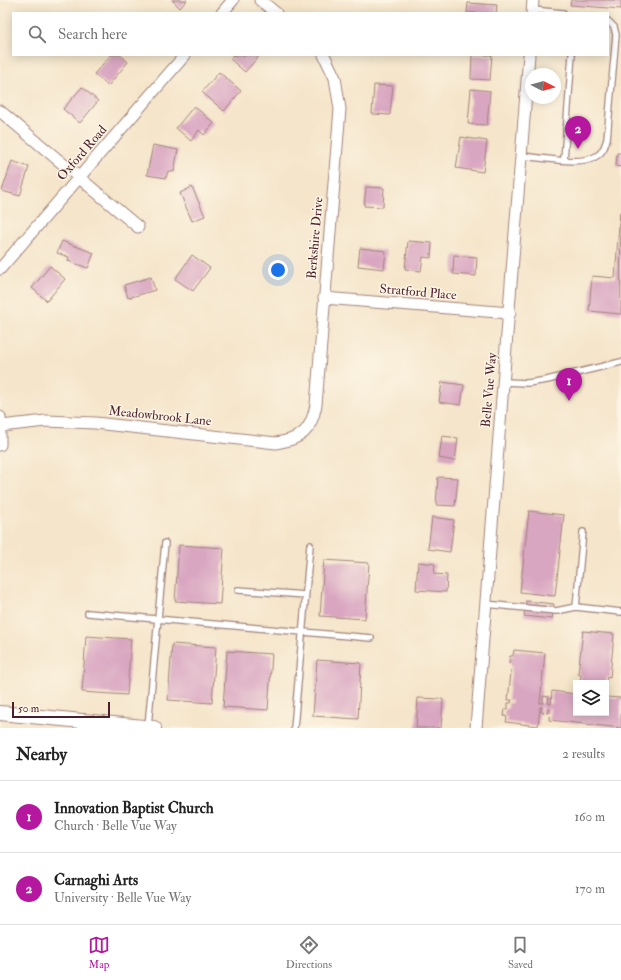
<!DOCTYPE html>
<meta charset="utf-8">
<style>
body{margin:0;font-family:"IM FELL Double Pica",serif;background:#f2f2f2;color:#222}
.controls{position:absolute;right:12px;bottom:12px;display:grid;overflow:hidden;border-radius:0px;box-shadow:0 2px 10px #0003}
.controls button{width:36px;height:36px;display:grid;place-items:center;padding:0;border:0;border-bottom:1px solid #e0e0e0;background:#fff;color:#222;font:20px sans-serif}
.compass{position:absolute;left:525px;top:68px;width:36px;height:36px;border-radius:50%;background:#fff;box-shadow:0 2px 10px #0003;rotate:96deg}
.scale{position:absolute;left:12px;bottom:10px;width:98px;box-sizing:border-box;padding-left:4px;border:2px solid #4a1f2b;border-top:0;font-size:11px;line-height:14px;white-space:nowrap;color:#4a1f2b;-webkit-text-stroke:3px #fcf5e5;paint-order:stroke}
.you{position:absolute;left:278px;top:270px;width:14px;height:14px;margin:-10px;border:3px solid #fff;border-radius:50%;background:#1a73e8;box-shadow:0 0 0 6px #1a73e833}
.badge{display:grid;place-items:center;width:26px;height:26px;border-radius:50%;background:#b5179e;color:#fff;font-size:13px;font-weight:700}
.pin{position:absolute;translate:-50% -33px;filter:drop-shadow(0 1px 2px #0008)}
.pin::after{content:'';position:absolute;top:21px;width:14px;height:12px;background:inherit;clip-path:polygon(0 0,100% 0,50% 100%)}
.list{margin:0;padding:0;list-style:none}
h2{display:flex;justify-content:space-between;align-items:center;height:52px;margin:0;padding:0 16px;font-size:17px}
h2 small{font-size:13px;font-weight:400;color:#767676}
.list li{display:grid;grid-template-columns:26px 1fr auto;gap:12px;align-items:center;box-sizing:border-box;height:72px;padding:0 16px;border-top:1px solid #e0e0e0}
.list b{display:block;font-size:15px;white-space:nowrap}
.list p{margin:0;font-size:13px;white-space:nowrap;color:#767676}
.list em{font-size:13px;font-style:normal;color:#767676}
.icon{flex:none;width:22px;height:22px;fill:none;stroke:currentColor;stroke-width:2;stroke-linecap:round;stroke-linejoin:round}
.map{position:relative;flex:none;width:621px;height:728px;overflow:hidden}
.search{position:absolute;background:#fff;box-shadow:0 2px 10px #0003;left:12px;right:12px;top:12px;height:44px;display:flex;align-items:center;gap:10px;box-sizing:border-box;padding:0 14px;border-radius:0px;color:#767676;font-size:15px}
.sheet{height:196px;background:#fff}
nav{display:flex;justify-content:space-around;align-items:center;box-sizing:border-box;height:56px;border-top:1px solid #e0e0e0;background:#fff;font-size:11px;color:#767676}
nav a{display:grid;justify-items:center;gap:2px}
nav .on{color:#b5179e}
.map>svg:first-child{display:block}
.building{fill:#d9a6c1}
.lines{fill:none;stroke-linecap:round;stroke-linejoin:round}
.service-casing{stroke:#a0827a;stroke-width:8}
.minor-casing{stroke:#a0827a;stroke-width:13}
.tertiary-casing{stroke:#a0827a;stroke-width:16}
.service{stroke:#fff;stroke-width:5.5}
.minor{stroke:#fff;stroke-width:11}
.tertiary{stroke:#fff;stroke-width:14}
.labels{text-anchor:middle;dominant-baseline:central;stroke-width:3;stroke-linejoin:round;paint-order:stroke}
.street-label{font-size:13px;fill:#4a1f2b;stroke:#fcf5e5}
</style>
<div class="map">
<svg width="621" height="728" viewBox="0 0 621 728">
<rect width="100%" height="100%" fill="#fcf5e5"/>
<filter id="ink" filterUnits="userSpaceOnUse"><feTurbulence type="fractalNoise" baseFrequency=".025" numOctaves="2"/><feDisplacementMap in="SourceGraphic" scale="8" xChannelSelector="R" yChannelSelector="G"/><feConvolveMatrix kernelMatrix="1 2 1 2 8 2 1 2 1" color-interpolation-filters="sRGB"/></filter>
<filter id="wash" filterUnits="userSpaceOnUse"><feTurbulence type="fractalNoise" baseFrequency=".012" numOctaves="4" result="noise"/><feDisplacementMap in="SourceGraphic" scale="16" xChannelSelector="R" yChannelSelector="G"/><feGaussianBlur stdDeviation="0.9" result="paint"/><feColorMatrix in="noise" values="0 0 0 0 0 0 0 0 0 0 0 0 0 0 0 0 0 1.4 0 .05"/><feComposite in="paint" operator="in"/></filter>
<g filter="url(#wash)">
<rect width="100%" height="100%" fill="#f5e5ca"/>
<g id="blocks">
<!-- building -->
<path class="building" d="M 172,0 L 187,0 L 180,8 Z
M 571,0 L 621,0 L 621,9 L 570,5 Z
M 468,3 L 497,5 L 496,13 L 467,13 Z
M 111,55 L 120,55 L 128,62 L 108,86 L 94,74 Z
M 234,55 L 260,55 L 245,72 L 230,59 Z
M 472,55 L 492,55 L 490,80 L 471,79 Z
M 219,72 L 241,91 L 224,111 L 202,92 Z
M 374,85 L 393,86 L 390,115 L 372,114 Z
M 82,87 L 98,101 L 80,123 L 63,109 Z
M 471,89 L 490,91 L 487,125 L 468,124 Z
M 194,106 L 214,123 L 204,135 L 199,130 L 191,141 L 176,128 Z
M 461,137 L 487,141 L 483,172 L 456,168 Z
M 153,145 L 178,150 L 174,172 L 168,171 L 166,178 L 147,175 Z
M 617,153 L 621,153 L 621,167 L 616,166 Z
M 12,161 L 29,167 L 20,196 L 2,191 Z
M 192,187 L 205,216 L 192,221 L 180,193 Z
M 366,187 L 384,188 L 383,207 L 364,206 Z
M 620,212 L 621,314 L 589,311 L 592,276 L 615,278 Z
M 62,241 L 94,253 L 88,268 L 68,261 L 69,257 L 57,253 Z
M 408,241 L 432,243 L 431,258 L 423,257 L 421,271 L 405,269 Z
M 360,248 L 386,251 L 384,269 L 358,266 Z
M 192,255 L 210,268 L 193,291 L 175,279 Z
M 454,255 L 477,257 L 476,276 L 453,274 Z
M 50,266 L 65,279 L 47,301 L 32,288 Z
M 151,277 L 155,290 L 128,298 L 124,285 Z
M 442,382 L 464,385 L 461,405 L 439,402 Z
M 442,436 L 458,438 L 455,461 L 439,458 Z
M 438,477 L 458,478 L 455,506 L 436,505 Z
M 529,511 L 564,515 L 555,596 L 520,592 Z
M 432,517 L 454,520 L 450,552 L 428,549 Z
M 179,545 L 224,548 L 220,604 L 175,601 Z
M 324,560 L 369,563 L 365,619 L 320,616 Z
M 418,562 L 435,564 L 434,574 L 447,575 L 446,592 L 416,590 Z
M 526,601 L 554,604 L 552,619 L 524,616 Z
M 583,631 L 614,634 L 610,678 L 607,677 L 606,683 L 580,683 L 581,675 L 578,674 Z
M 86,636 L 131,639 L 127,695 L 82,692 Z
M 172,644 L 216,647 L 212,703 L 168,700 Z
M 514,650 L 545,653 L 540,703 L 543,703 L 543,696 L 549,697 L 548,703 L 551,704 L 552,691 L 576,694 L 576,713 L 606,713 L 606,697 L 621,698 L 621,728 L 549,720 L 550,708 L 548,708 L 548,713 L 541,712 L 542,707 L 540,707 L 538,726 L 506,722 L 507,717 L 504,716 L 505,709 L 508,709 L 508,703 L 511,703 L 512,700 L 508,700 L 512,664 L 509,663 L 510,656 L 513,656 Z
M 227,651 L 272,654 L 268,710 L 223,707 Z
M 317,660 L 361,663 L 358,719 L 313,716 Z
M 418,698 L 443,699 L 441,728 L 416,728 Z"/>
</g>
</g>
<g filter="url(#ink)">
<use href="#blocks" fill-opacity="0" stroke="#a0827a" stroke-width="1"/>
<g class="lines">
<!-- service casing -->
<g class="service-casing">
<path id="service" d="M 533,10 L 563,13
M 521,156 C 540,157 583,167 598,155 C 604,151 605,145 607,139 L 616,35 L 614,27 L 608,21
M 564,159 L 572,55
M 504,382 L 528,383 L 547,380 L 621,362
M 238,590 L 305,595
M 486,604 L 556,611 L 576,607 L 621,612
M 576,607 L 583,532
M 88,613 L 371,638
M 148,726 L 165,543
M 294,728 L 310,545"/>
</g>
<!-- minor casing -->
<g class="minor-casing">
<path id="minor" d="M 260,0 L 276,13
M 222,13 L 233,0
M 532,13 L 533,0
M 0,111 L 138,227
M 0,269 L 185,55
M 324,298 L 510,313
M 0,417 L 0,445
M 1,426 L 46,421 L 95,423 L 276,443 C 302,439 311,431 316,405 L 340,109 L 335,78 L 324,55
M 476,728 L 529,55"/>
</g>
<!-- tertiary casing -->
<g class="tertiary-casing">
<path id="tertiary" d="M 0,713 L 154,728"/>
</g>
<!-- service -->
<use href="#service" class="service"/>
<!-- minor -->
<use href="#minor" class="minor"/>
<!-- tertiary -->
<use href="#tertiary" class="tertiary"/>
</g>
</g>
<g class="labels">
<!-- street labels -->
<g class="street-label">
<text transform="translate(82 153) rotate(-49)">Oxford Road</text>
<text transform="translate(315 238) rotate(-85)">Berkshire Drive</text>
<text transform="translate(418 292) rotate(5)">Stratford Place</text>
<text transform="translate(489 390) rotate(-85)">Belle Vue Way</text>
<text transform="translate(160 416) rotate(6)">Meadowbrook Lane</text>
</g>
</g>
</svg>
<div class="controls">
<button><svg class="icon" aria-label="layers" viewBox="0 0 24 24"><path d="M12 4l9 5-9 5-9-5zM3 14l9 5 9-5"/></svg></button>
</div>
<svg class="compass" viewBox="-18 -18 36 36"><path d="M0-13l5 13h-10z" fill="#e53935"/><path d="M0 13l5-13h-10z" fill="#767676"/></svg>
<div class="scale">50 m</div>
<div class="you"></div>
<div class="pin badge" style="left:569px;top:401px">1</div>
<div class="pin badge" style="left:578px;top:149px">2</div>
<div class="search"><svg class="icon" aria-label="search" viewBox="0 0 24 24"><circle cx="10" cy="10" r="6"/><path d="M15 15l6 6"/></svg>Search here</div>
</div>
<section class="sheet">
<h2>Nearby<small>2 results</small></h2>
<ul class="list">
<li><span class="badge">1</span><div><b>Innovation Baptist Church</b><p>Church · Belle Vue Way</p></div><em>160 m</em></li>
<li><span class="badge">2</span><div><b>Carnaghi Arts</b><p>University · Belle Vue Way</p></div><em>170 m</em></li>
</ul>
</section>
<nav>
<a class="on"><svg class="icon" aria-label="map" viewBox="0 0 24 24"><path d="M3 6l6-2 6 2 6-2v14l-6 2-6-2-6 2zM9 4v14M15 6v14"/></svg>Map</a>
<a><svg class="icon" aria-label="directions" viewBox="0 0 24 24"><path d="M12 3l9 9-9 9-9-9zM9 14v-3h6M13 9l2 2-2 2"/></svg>Directions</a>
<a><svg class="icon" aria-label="saved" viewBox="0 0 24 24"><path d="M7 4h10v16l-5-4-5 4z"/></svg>Saved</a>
</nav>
